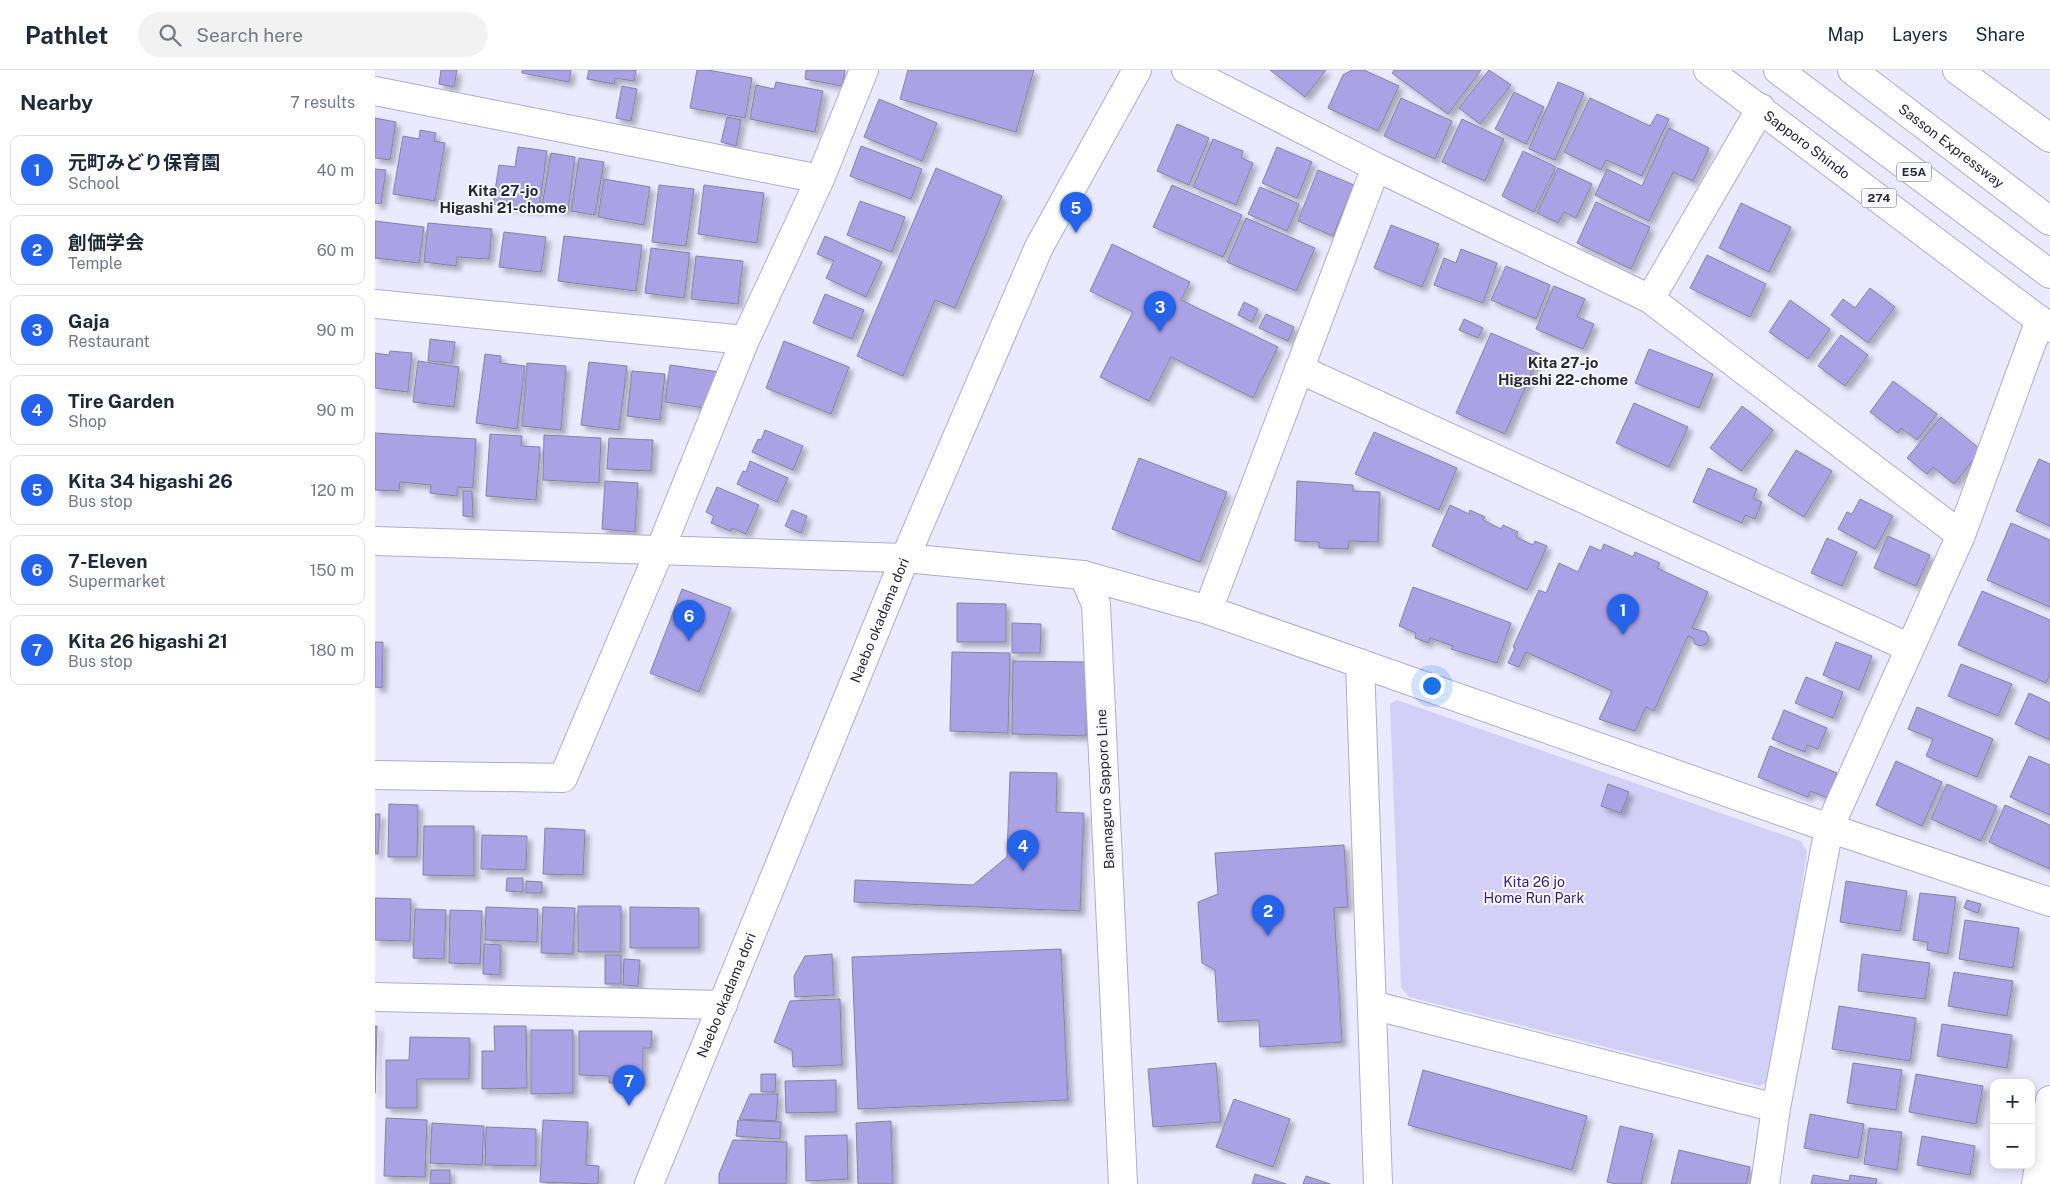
<!DOCTYPE html>
<meta charset="utf-8">
<style>
body{margin:0;font-family:"Public Sans","Noto Sans JP",sans-serif;background:#f2f2f3;color:#1f2937}
.controls{position:absolute;right:15px;bottom:15px;display:grid;overflow:hidden;border-radius:10px;box-shadow:0 2px 12px #0003}
.controls button{width:45px;height:45px;display:grid;place-items:center;padding:0;border:0;border-bottom:1px solid #e0e1e3;background:#fff;color:#1f2937;font:25px sans-serif}
.you{position:absolute;left:1056px;top:615px;width:18px;height:18px;margin:-12px;border:4px solid #fff;border-radius:50%;background:#1a73e8;box-shadow:0 0 0 8px #1a73e833}
.badge{display:grid;place-items:center;width:32px;height:32px;border-radius:50%;background:#2563eb;color:#fff;font-size:16px;font-weight:700}
.pin{position:absolute;translate:-50% -41px;filter:drop-shadow(0 1px 2px #0008)}
.pin::after{content:'';position:absolute;top:26px;width:18px;height:15px;background:inherit;clip-path:polygon(0 0,100% 0,50% 100%)}
.list{margin:0;padding:0;list-style:none}
h2{display:flex;justify-content:space-between;align-items:center;height:65px;margin:0;padding:0 20px;font-size:21px}
h2 small{font-size:16px;font-weight:400;color:#747a83}
.list li{display:grid;grid-template-columns:32px 1fr auto;gap:15px;align-items:center;box-sizing:border-box;height:70px;margin:0 10px 10px;padding:0 10px;border:1px solid #e0e1e3;border-radius:10px}
.list b{display:block;font-size:19px;white-space:nowrap}
.list p{margin:0;font-size:16px;white-space:nowrap;color:#747a83}
.list em{font-size:16px;font-style:normal;color:#747a83}
.icon{flex:none;width:28px;height:28px;fill:none;stroke:currentColor;stroke-width:2;stroke-linecap:round;stroke-linejoin:round}
.map{position:relative;flex:none;width:1675px;height:1114px;overflow:hidden}
header{display:flex;align-items:center;gap:30px;box-sizing:border-box;height:70px;padding:0 25px;background:#fff;border-bottom:1px solid #e0e1e3}
header strong{font-size:24px}
nav{display:flex;gap:28px;margin-inline-start:auto;font-size:18px}
.search{width:350px;height:45px;background:#f2f2f3;display:flex;align-items:center;gap:12px;box-sizing:border-box;padding:0 18px;border-radius:28px;color:#747a83;font-size:19px}
main{display:flex}
aside{flex:1;background:#fff}
.map>svg:first-child{display:block}
.green{fill:#d3d0f8}
.building{fill:#aba2e6;stroke:#8582a1;filter:url(#shadow)}
.lines{fill:none;stroke-linecap:round;stroke-linejoin:round}
.minor-casing{stroke:#b0acce;stroke-width:30}
.tertiary-casing{stroke:#b0acce;stroke-width:30}
.secondary-casing{stroke:#b0acce;stroke-width:30}
.trunk-casing{stroke:#b0acce;stroke-width:30}
.motorway-casing{stroke:#b0acce;stroke-width:30}
.minor{stroke:#fff;stroke-width:28}
.tertiary{stroke:#fff;stroke-width:28}
.secondary{stroke:#fff;stroke-width:28}
.trunk{stroke:#fff;stroke-width:28}
.motorway{stroke:#fff;stroke-width:28}
.labels{text-anchor:middle;dominant-baseline:central;stroke-width:4;stroke-linejoin:round;paint-order:stroke}
.shield{fill:#f8f8ff;stroke:#686672;stroke-width:1}
.shield-label{font-size:12px;font-weight:bold;fill:#2a2835}
.street-label{font-size:14px;fill:#2a2835;stroke:#f8f8ff}
.park-label{font-size:14px;fill:#341f6c;stroke:#f8f8ff}
.neighbourhood-label{font-size:15px;font-weight:bold;fill:#2a2835;stroke:#f8f8ff}
</style>
<header>
<strong>Pathlet</strong>
<div class="search"><svg class="icon" aria-label="search" viewBox="0 0 24 24"><circle cx="10" cy="10" r="6"/><path d="M15 15l6 6"/></svg>Search here</div>
<nav><a>Map</a><a>Layers</a><a>Share</a></nav>
</header>
<main>
<aside>
<h2>Nearby<small>7 results</small></h2>
<ul class="list">
<li><span class="badge">1</span><div><b>元町みどり保育園</b><p>School</p></div><em>40 m</em></li>
<li><span class="badge">2</span><div><b>創価学会</b><p>Temple</p></div><em>60 m</em></li>
<li><span class="badge">3</span><div><b>Gaja</b><p>Restaurant</p></div><em>90 m</em></li>
<li><span class="badge">4</span><div><b>Tire Garden</b><p>Shop</p></div><em>90 m</em></li>
<li><span class="badge">5</span><div><b>Kita 34 higashi 26</b><p>Bus stop</p></div><em>120 m</em></li>
<li><span class="badge">6</span><div><b>7-Eleven</b><p>Supermarket</p></div><em>150 m</em></li>
<li><span class="badge">7</span><div><b>Kita 26 higashi 21</b><p>Bus stop</p></div><em>180 m</em></li>
</ul>
</aside>
<div class="map">
<svg width="1675" height="1114" viewBox="0 0 1675 1114">
<defs>
<filter id="shadow"><feDropShadow dx="4.5" dy="4.5" stdDeviation="2.5" flood-color="#0004"/></filter>
</defs>
<rect width="100%" height="100%" fill="#eae9fe"/>
<!-- green -->
<path class="green" d="M 1022,630 L 1426,771 L 1432,782 L 1398,1008 L 1385,1016 L 1034,927 L 1026,917 L 1015,634 Z"/>
<!-- building -->
<path class="building" d="M 66,0 L 82,0 L 79,17 L 64,14 Z
M 147,0 L 196,0 L 194,12 L 147,3 Z
M 214,0 L 261,0 L 259,11 L 240,8 L 239,14 L 212,9 Z
M 322,0 L 333,0 L 377,8 L 370,48 L 315,38 Z
M 431,0 L 470,0 L 467,16 L 430,9 Z
M 533,0 L 659,0 L 641,62 L 525,29 Z
M 895,0 L 951,0 L 930,27 Z
M 977,0 L 989,0 L 1024,16 L 1003,61 L 953,38 L 968,5 Z
M 1019,0 L 1106,0 L 1073,44 L 1017,3 Z
M 1114,0 L 1136,15 L 1105,54 L 1084,38 Z
M 401,12 L 448,21 L 440,62 L 375,49 L 381,15 L 399,19 Z
M 1183,12 L 1209,23 L 1180,90 L 1154,79 Z
M 247,16 L 262,19 L 256,51 L 241,48 Z
M 1139,22 L 1169,37 L 1151,74 L 1120,59 Z
M 1026,28 L 1077,51 L 1060,89 L 1009,66 Z
M 1215,28 L 1275,56 L 1282,44 L 1294,49 L 1267,106 L 1231,90 L 1226,100 L 1189,82 Z
M 504,29 L 562,53 L 547,91 L 489,67 Z
M 352,47 L 366,50 L 361,76 L 346,72 Z
M 0,48 L 21,52 L 15,90 L 0,88 Z
M 1087,49 L 1129,69 L 1110,111 L 1067,92 Z
M 802,54 L 834,68 L 814,115 L 782,101 Z
M 1294,58 L 1334,78 L 1318,111 L 1298,102 L 1274,151 L 1220,125 L 1232,99 L 1267,116 Z
M 45,60 L 61,63 L 59,71 L 70,73 L 60,131 L 18,124 L 28,66 L 44,69 Z
M 838,69 L 868,81 L 866,88 L 878,93 L 861,135 L 818,117 Z
M 486,76 L 547,99 L 536,129 L 475,106 Z
M 143,77 L 172,81 L 164,140 L 118,134 L 124,95 L 140,97 Z
M 902,77 L 937,92 L 922,128 L 887,113 Z
M 1148,81 L 1181,97 L 1159,142 L 1127,126 Z
M 176,83 L 200,87 L 193,141 L 167,136 Z
M 204,88 L 229,92 L 220,145 L 196,141 Z
M 561,98 L 627,126 L 580,238 L 560,230 L 528,306 L 482,286 Z
M 1183,98 L 1217,114 L 1201,148 L 1189,142 L 1183,153 L 1162,143 Z
M 0,99 L 11,100 L 6,134 L 0,133 Z
M 943,100 L 979,115 L 958,166 L 923,151 Z
M 229,109 L 275,117 L 269,155 L 223,147 Z
M 284,115 L 319,119 L 311,176 L 277,172 Z
M 329,115 L 389,123 L 382,173 L 323,164 Z
M 797,115 L 867,145 L 848,187 L 778,157 Z
M 885,117 L 924,134 L 912,161 L 873,144 Z
M 485,131 L 530,147 L 517,182 L 472,165 Z
M 1221,132 L 1275,157 L 1256,199 L 1202,173 Z
M 1366,133 L 1416,157 L 1394,202 L 1344,178 Z
M 871,148 L 940,178 L 921,221 L 852,192 Z
M 0,151 L 49,157 L 44,193 L 0,188 L 0,189 Z
M 53,153 L 117,159 L 114,189 L 82,187 L 81,196 L 49,192 Z
M 1016,155 L 1064,174 L 1047,217 L 999,198 Z
M 129,162 L 171,167 L 166,202 L 124,197 Z
M 189,166 L 267,175 L 261,221 L 183,211 Z
M 450,166 L 507,192 L 491,227 L 451,208 L 459,191 L 442,184 Z
M 737,174 L 815,212 L 806,230 L 903,277 L 878,328 L 796,287 L 774,331 L 725,307 L 758,242 L 715,221 Z
M 276,178 L 315,183 L 309,228 L 270,223 Z
M 1086,179 L 1122,193 L 1108,233 L 1059,215 L 1069,188 L 1081,193 Z
M 1332,185 L 1391,214 L 1375,247 L 1315,218 Z
M 321,186 L 368,191 L 363,234 L 316,229 Z
M 1131,196 L 1175,215 L 1161,249 L 1116,230 Z
M 1179,216 L 1210,229 L 1202,247 L 1219,254 L 1208,279 L 1161,259 Z
M 1495,218 L 1520,237 L 1493,273 L 1456,245 L 1468,229 L 1480,238 Z
M 450,224 L 489,240 L 477,269 L 438,253 Z
M 1415,230 L 1455,259 L 1433,289 L 1394,262 Z
M 869,232 L 883,239 L 877,252 L 863,245 Z
M 891,244 L 919,257 L 913,271 L 884,258 Z
M 1089,249 L 1108,258 L 1103,268 L 1084,260 Z
M 1116,263 L 1165,284 L 1130,364 L 1081,343 Z
M 1466,265 L 1493,285 L 1470,316 L 1443,296 Z
M 55,269 L 80,272 L 77,293 L 53,291 Z
M 409,271 L 474,297 L 456,344 L 391,318 Z
M 1274,279 L 1338,304 L 1324,338 L 1260,313 Z
M 15,281 L 37,283 L 33,322 L 0,318 L 0,283 L 14,285 Z
M 110,284 L 126,286 L 125,293 L 150,296 L 142,359 L 101,353 Z
M 43,291 L 84,297 L 79,337 L 38,332 Z
M 214,292 L 252,296 L 244,360 L 206,355 Z
M 152,293 L 191,296 L 186,360 L 147,356 Z
M 295,295 L 344,302 L 330,338 L 290,332 Z
M 257,301 L 290,304 L 285,350 L 252,346 Z
M 1518,311 L 1562,344 L 1542,370 L 1526,358 L 1523,363 L 1495,342 Z
M 1259,333 L 1313,357 L 1294,397 L 1241,373 Z
M 1367,336 L 1398,360 L 1366,401 L 1335,378 Z
M 1566,347 L 1606,380 L 1579,414 L 1558,397 L 1552,404 L 1532,388 Z
M 390,360 L 428,376 L 418,400 L 377,382 L 383,369 L 386,370 Z
M 999,362 L 1082,398 L 1064,440 L 980,404 Z
M 0,363 L 101,369 L 98,418 L 83,417 L 82,426 L 55,423 L 56,415 L 25,412 L 24,421 L 0,420 Z
M 115,364 L 147,366 L 146,376 L 165,377 L 161,430 L 111,426 Z
M 169,365 L 226,368 L 224,413 L 168,410 Z
M 234,368 L 278,370 L 276,401 L 232,399 Z
M 1421,380 L 1457,401 L 1429,447 L 1393,425 Z
M 764,388 L 852,422 L 825,492 L 737,459 Z
M 1664,389 L 1675,394 L 1675,456 L 1641,441 Z
M 375,391 L 413,408 L 402,432 L 362,414 L 368,401 L 371,402 Z
M 1333,398 L 1382,419 L 1378,428 L 1387,432 L 1380,449 L 1370,445 L 1367,453 L 1318,432 Z
M 230,411 L 263,413 L 260,462 L 227,459 Z
M 922,411 L 978,415 L 978,421 L 1005,422 L 1003,472 L 974,471 L 973,479 L 944,478 L 944,472 L 920,471 Z
M 342,417 L 384,435 L 371,464 L 357,458 L 356,461 L 336,453 L 339,446 L 331,442 Z
M 88,421 L 97,421 L 98,447 L 88,446 Z
M 1485,429 L 1518,446 L 1500,479 L 1463,459 L 1472,442 L 1477,444 Z
M 1075,435 L 1094,444 L 1095,440 L 1110,447 L 1108,450 L 1126,459 L 1128,455 L 1143,462 L 1141,467 L 1158,475 L 1160,471 L 1172,476 L 1152,520 L 1057,476 Z
M 417,440 L 432,446 L 426,463 L 410,456 Z
M 1636,453 L 1675,470 L 1675,537 L 1612,510 Z
M 1513,466 L 1555,485 L 1541,516 L 1499,498 Z
M 1452,468 L 1482,482 L 1467,516 L 1436,503 Z
M 1229,474 L 1258,487 L 1260,482 L 1285,493 L 1282,498 L 1333,522 L 1317,558 L 1331,562 L 1334,569 L 1331,574 L 1325,576 L 1320,574 L 1318,568 L 1313,566 L 1279,641 L 1271,637 L 1260,661 L 1224,649 L 1237,621 L 1151,582 L 1144,597 L 1133,593 L 1140,578 L 1138,577 L 1164,520 L 1171,523 L 1184,493 L 1203,502 L 1215,476 L 1226,481 Z
M 1038,517 L 1136,553 L 1122,593 L 1076,579 L 1078,576 L 1055,568 L 1053,573 L 1040,568 L 1041,563 L 1024,556 Z
M 307,519 L 356,538 L 324,622 L 275,603 Z
M 1607,521 L 1675,550 L 1675,604 L 1671,613 L 1583,575 Z
M 582,533 L 631,534 L 631,572 L 582,572 Z
M 637,553 L 666,554 L 665,583 L 637,583 Z
M 0,572 L 8,572 L 7,618 L 0,617 Z
M 1461,572 L 1497,586 L 1484,620 L 1448,605 Z
M 577,582 L 635,583 L 633,663 L 575,661 Z
M 638,591 L 712,592 L 711,666 L 637,664 Z
M 1586,594 L 1637,614 L 1623,646 L 1573,626 Z
M 1431,607 L 1468,622 L 1458,648 L 1420,633 Z
M 1654,623 L 1675,633 L 1675,670 L 1640,654 Z
M 1542,637 L 1618,669 L 1602,707 L 1551,686 L 1558,669 L 1533,659 Z
M 1409,640 L 1452,658 L 1443,679 L 1432,675 L 1430,682 L 1397,669 Z
M 1395,676 L 1462,703 L 1453,728 L 1435,721 L 1433,727 L 1383,707 Z
M 1654,686 L 1675,695 L 1675,745 L 1635,727 Z
M 1521,691 L 1567,712 L 1547,756 L 1501,735 Z
M 635,702 L 682,703 L 681,742 L 709,743 L 705,841 L 479,832 L 480,810 L 598,815 L 632,787 Z
M 1233,714 L 1254,722 L 1246,743 L 1226,736 Z
M 1572,714 L 1622,736 L 1606,771 L 1556,749 Z
M 14,734 L 43,735 L 42,787 L 13,787 Z
M 1630,735 L 1675,755 L 1675,799 L 1614,772 Z
M 0,744 L 5,744 L 3,784 L 0,784 Z
M 49,756 L 99,756 L 99,806 L 48,805 Z
M 170,758 L 210,760 L 208,805 L 168,804 Z
M 107,765 L 152,766 L 151,800 L 106,799 Z
M 969,775 L 973,837 L 959,838 L 967,972 L 885,977 L 884,950 L 843,952 L 840,900 L 827,893 L 823,832 L 843,824 L 840,783 Z
M 132,808 L 148,808 L 148,822 L 131,821 Z
M 151,811 L 167,812 L 167,823 L 151,823 Z
M 1471,811 L 1532,821 L 1525,861 L 1465,852 Z
M 1545,823 L 1581,827 L 1573,884 L 1552,880 L 1553,872 L 1538,870 Z
M 0,828 L 36,829 L 35,871 L 0,870 Z
M 1592,830 L 1606,834 L 1603,843 L 1589,838 Z
M 203,836 L 246,836 L 246,882 L 203,882 Z
M 111,837 L 163,839 L 162,872 L 110,870 Z
M 168,837 L 200,838 L 198,884 L 166,883 Z
M 255,837 L 324,838 L 324,878 L 255,878 Z
M 40,839 L 71,840 L 69,889 L 38,888 Z
M 75,840 L 107,841 L 105,894 L 74,893 Z
M 1590,850 L 1644,858 L 1638,898 L 1584,889 Z
M 109,874 L 126,875 L 125,905 L 108,904 Z
M 686,879 L 693,1030 L 483,1039 L 477,887 Z
M 457,884 L 459,925 L 420,927 L 419,906 L 430,886 Z
M 1487,884 L 1555,893 L 1550,929 L 1483,921 Z
M 230,885 L 246,885 L 246,914 L 230,914 Z
M 249,889 L 265,890 L 263,916 L 248,915 Z
M 1579,902 L 1638,911 L 1632,946 L 1573,936 Z
M 465,929 L 467,995 L 418,997 L 417,980 L 399,972 L 415,931 Z
M 1464,936 L 1541,948 L 1535,991 L 1457,979 Z
M 1567,954 L 1637,965 L 1632,998 L 1562,986 Z
M 0,956 L 2,956 L 0,1023 Z
M 119,956 L 151,956 L 152,1018 L 107,1019 L 107,981 L 120,981 Z
M 156,960 L 198,960 L 198,1023 L 156,1024 Z
M 204,961 L 277,961 L 276,978 L 268,978 L 268,1013 L 234,1013 L 234,1006 L 204,1005 Z
M 35,967 L 95,968 L 94,1009 L 42,1009 L 42,1038 L 11,1038 L 11,990 L 34,990 Z
M 841,993 L 846,1052 L 778,1057 L 773,999 Z
M 1478,993 L 1527,1000 L 1521,1040 L 1472,1033 Z
M 1048,1000 L 1212,1046 L 1197,1100 L 1033,1055 Z
M 386,1004 L 401,1004 L 400,1022 L 386,1022 Z
M 1541,1004 L 1608,1016 L 1601,1054 L 1534,1042 Z
M 461,1010 L 461,1042 L 411,1043 L 410,1011 Z
M 375,1024 L 403,1024 L 401,1051 L 364,1049 Z
M 859,1029 L 915,1049 L 898,1097 L 841,1077 Z
M 1435,1044 L 1489,1054 L 1483,1088 L 1429,1078 Z
M 11,1048 L 52,1050 L 50,1107 L 9,1106 Z
M 168,1050 L 213,1052 L 211,1095 L 224,1096 L 223,1114 L 165,1112 Z
M 363,1050 L 406,1052 L 405,1069 L 361,1066 Z
M 516,1051 L 518,1114 L 483,1114 L 481,1053 Z
M 57,1053 L 109,1056 L 107,1095 L 55,1093 Z
M 1245,1056 L 1278,1064 L 1266,1114 L 1242,1114 L 1232,1112 Z
M 111,1057 L 161,1059 L 161,1096 L 110,1095 Z
M 1494,1058 L 1527,1062 L 1522,1100 L 1489,1094 Z
M 472,1065 L 473,1109 L 431,1111 L 430,1066 Z
M 1547,1066 L 1600,1076 L 1595,1105 L 1542,1095 Z
M 358,1070 L 412,1072 L 411,1114 L 344,1114 L 344,1104 Z
M 1304,1080 L 1375,1097 L 1371,1114 L 1296,1114 Z
M 56,1100 L 75,1100 L 75,1114 L 55,1114 Z
M 880,1104 L 911,1114 L 877,1114 Z
M 1438,1105 L 1474,1111 L 1475,1105 L 1502,1109 L 1501,1114 L 1436,1114 Z
M 931,1106 L 955,1114 L 928,1114 Z"/>
<g class="lines">
<!-- minor casing -->
<g class="minor-casing">
<path id="minor" d="M 811,0 L 1001,97 L 1275,229 L 1586,465
M 0,21 L 445,109
M 1275,229 L 1386,38
M 0,234 L 370,270
M 924,299 L 1535,578
M 0,471 L 530,488
M 708,505 L 833,540 L 1454,758 L 1675,832
M 833,540 L 1001,97
M 985,593 L 1003,1114
M 0,705 L 188,708 L 285,480 L 370,270 L 445,109 L 489,0
M 0,927 L 348,935
M 997,935 L 1401,1038
M 1390,1114 L 1401,1038 L 1454,758 L 1586,465 L 1665,250"/>
</g>
<!-- tertiary casing -->
<g class="tertiary-casing">
<g id="tertiary">
<path id="s1" d="M 274,1114 L 530,488"/>
<path d="M 1661,1114 L 1675,1030"/>
</g>
</g>
<!-- secondary casing -->
<g class="secondary-casing">
<path id="secondary" d="M 748,1114 L 721,534 L 708,505 L 530,488 L 664,177 L 762,0"/>
</g>
<!-- trunk casing -->
<g class="trunk-casing">
<g id="trunk">
<path id="s2" d="M 1333,0 L 1675,258"/>
<path d="M 1582,0 L 1675,68"/>
</g>
</g>
<!-- motorway casing -->
<g class="motorway-casing">
<g id="motorway">
<path d="M 1403,0 L 1675,204"/>
<path id="s3" d="M 1477,0 L 1675,151"/>
</g>
</g>
<!-- minor -->
<use href="#minor" class="minor"/>
<!-- tertiary -->
<use href="#tertiary" class="tertiary"/>
<!-- secondary -->
<use href="#secondary" class="secondary"/>
<!-- trunk -->
<use href="#trunk" class="trunk"/>
<!-- motorway -->
<use href="#motorway" class="motorway"/>
</g>
<g class="labels">
<!-- shield labels -->
<g class="shield">
<rect x="1521.5" y="92.5" width="35" height="19" rx="4"/>
<rect x="1486.5" y="118.5" width="35" height="19" rx="4"/>
</g>
<g class="shield-label">
<text x="1539" y="102">E5A</text>
<text x="1504" y="128">274</text>
</g>
<!-- street labels -->
<g class="street-label">
<text stroke="none"><textPath href="#s2" startOffset="124">Sapporo Shindo</textPath></text>
<text stroke="none"><textPath href="#s3" startOffset="125">Sasson Expressway</textPath></text>
<text stroke="none"><textPath href="#s1" startOffset="609">Naebo okadama dori</textPath></text>
<text transform="translate(730 719) rotate(-93)">Bannaguro Sapporo Line</text>
<text stroke="none"><textPath href="#s1" startOffset="204">Naebo okadama dori</textPath></text>
</g>
<!-- park labels -->
<g class="park-label">
<text x="1159" y="812">Kita 26 jo<tspan x="1159" dy="16">Home Run Park</tspan></text>
</g>
<!-- neighbourhood labels -->
<g class="neighbourhood-label">
<text x="128" y="120">Kita 27-jo<tspan x="128" dy="17">Higashi 21-chome</tspan></text>
<text x="1188" y="292">Kita 27-jo<tspan x="1188" dy="17">Higashi 22-chome</tspan></text>
</g>
</g>
</svg>
<div class="controls">
<button>+</button>
<button>−</button>
</div>
<div class="you"></div>
<div class="pin badge" style="left:1248px;top:565px">1</div>
<div class="pin badge" style="left:893px;top:866px">2</div>
<div class="pin badge" style="left:785px;top:262px">3</div>
<div class="pin badge" style="left:648px;top:801px">4</div>
<div class="pin badge" style="left:701px;top:163px">5</div>
<div class="pin badge" style="left:314px;top:571px">6</div>
<div class="pin badge" style="left:254px;top:1036px">7</div>
</div>
</main>
